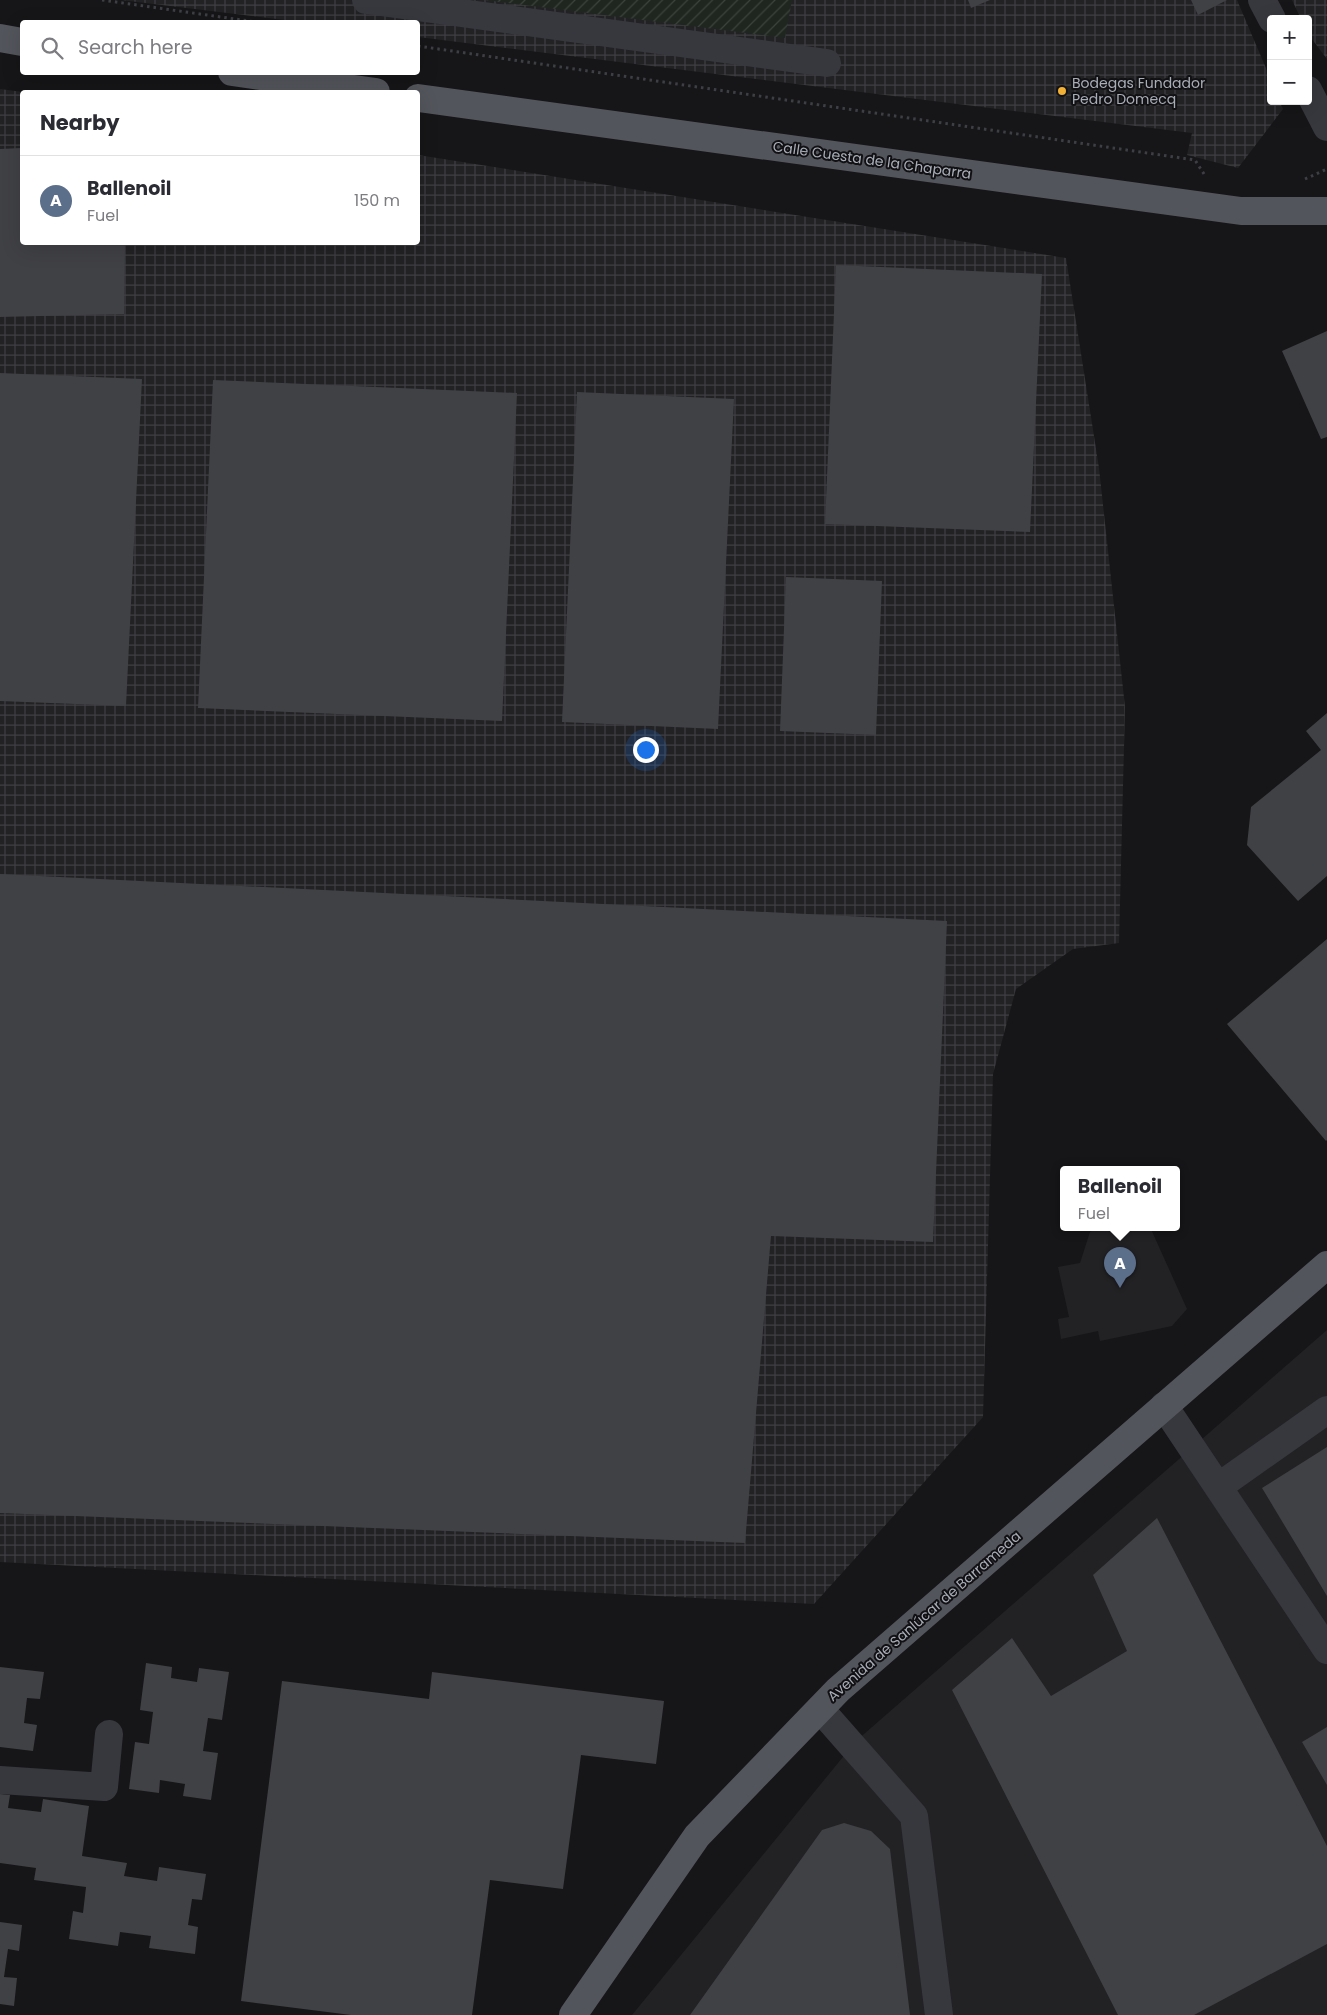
<!DOCTYPE html>
<meta charset="utf-8">
<style>
body{margin:0;font-family:Poppins,sans-serif;background:#f7f7f7;color:#2b2b33}
.controls{position:absolute;right:15px;top:15px;display:grid;overflow:hidden;border-radius:5px;box-shadow:0 5px 20px #0002}
.controls button{width:45px;height:45px;display:grid;place-items:center;padding:0;border:0;border-bottom:1px solid #e1e1e2;background:#fff;color:#2b2b33;font:25px sans-serif}
.you{position:absolute;left:645px;top:749px;width:18px;height:18px;margin:-12px;border:4px solid #fff;border-radius:50%;background:#1a73e8;box-shadow:0 0 0 8px #1a73e833}
.badge{display:grid;place-items:center;width:32px;height:32px;border-radius:50%;background:#7c3aed;color:#fff;font-size:16px;font-weight:700}
.pin{position:absolute;translate:-50% -41px;filter:drop-shadow(0 1px 2px #0008)}
.pin::after{content:'';position:absolute;top:26px;width:18px;height:15px;background:inherit;clip-path:polygon(0 0,100% 0,50% 100%)}
.popup{position:absolute;left:1060px;top:1166px;width:120px;height:65px;box-sizing:border-box;display:grid;place-content:center;border-radius:5px;background:#fff;filter:drop-shadow(0 1px 4px #0005);font-size:16px;white-space:nowrap;color:#7c7c81}
.popup b{font-size:19px;color:#2b2b33}
.popup::after{content:'';position:absolute;left:50%;top:100%;margin-left:-10px;border:10px solid transparent;border-top-color:#fff}
.list{margin:0;padding:0;list-style:none}
h2{display:flex;justify-content:space-between;align-items:center;height:65px;margin:0;padding:0 20px;font-size:21px}
h2 small{font-size:16px;font-weight:400;color:#7c7c81}
.list li{display:grid;grid-template-columns:32px 1fr auto;gap:15px;align-items:center;box-sizing:border-box;height:90px;padding:0 20px;border-top:1px solid #e1e1e2}
.list b{display:block;font-size:19px;white-space:nowrap}
.list p{margin:0;font-size:16px;white-space:nowrap;color:#7c7c81}
.list em{font-size:16px;font-style:normal;color:#7c7c81}
.icon{flex:none;width:28px;height:28px;fill:none;stroke:currentColor;stroke-width:2;stroke-linecap:round;stroke-linejoin:round}
.map{position:relative;flex:none;width:1327px;height:2015px;overflow:hidden}
.search{position:absolute;background:#fff;box-shadow:0 5px 20px #0002;left:20px;top:20px;width:400px;height:55px;display:flex;align-items:center;gap:12px;box-sizing:border-box;padding:0 18px;border-radius:5px;color:#7c7c81;font-size:19px}
.panel{position:absolute;background:#fff;box-shadow:0 5px 20px #0002;left:20px;top:90px;width:400px;height:155px;border-radius:5px}
.map>svg:first-child{display:block}
.built{fill:#222225}
.industrial{fill:url(#industrial-grid)}
.garden{fill:url(#garden-furrows)}
.building{fill:#404145}
.lines{fill:none;stroke-linecap:round;stroke-linejoin:round}
.path{stroke:#3d3f44;stroke-width:3;stroke-dasharray:2.5 4;stroke-linecap:butt}
.minor{stroke:#37383d;stroke-width:28}
.major{stroke:#53555c;stroke-width:28}
.poi-dot{fill:#f2b134;stroke:#111113;stroke-width:2}
.labels{text-anchor:middle;dominant-baseline:central;stroke-width:4;stroke-linejoin:round;paint-order:stroke}
.poi-label{font-size:14px;fill:#a8adb8;stroke:#111113;text-anchor:start}
.street-label{font-size:14px;fill:#a8adb8;stroke:#111113}
</style>
<div class="map">
<svg width="1327" height="2015" viewBox="0 0 1327 2015">
<defs>
<pattern id="industrial-grid" width="8" height="8" patternUnits="userSpaceOnUse" patternTransform="scale(1.25)"><rect width="8" height="8" fill="#222225"/><path d="M0 4h8M4 0v8" fill="none" stroke="#3f3f43"/></pattern>
<pattern id="garden-furrows" width="10" height="10" patternUnits="userSpaceOnUse" patternTransform="scale(1.25)"><rect width="10" height="10" fill="#1e261f"/><path d="M-1 1l2-2M0 10L10 0M9 11l2-2" fill="none" stroke="#3c433d"/></pattern>
</defs>
<rect width="100%" height="100%" fill="#161618"/>
<!-- built -->
<path class="built" d="M 1101,1227 L 1150,1227 L 1187,1309 L 1172,1326 L 1100,1341 L 1098,1331 L 1061,1339 L 1058,1319 L 1069,1317 L 1058,1267 L 1080,1263 L 1090,1232 Z
M 1327,1330 L 1327,2015 L 632,2015 L 856,1741 Z"/>
<!-- industrial -->
<path class="industrial" d="M 121,0 L 1237,0 L 1271,80 L 1271,101 L 1279,101 L 1283,109 L 1238,168 L 1187,155 L 1192,133 L 418,37 L 418,22 L 302,22 Z
M 1292,0 L 1327,0 L 1327,59 L 1308,34 L 1308,19 L 1301,19 Z
M 0,89 L 23,92 L 22,242 L 418,242 L 418,155 L 1066,258 L 1099,468 L 1125,707 L 1119,943 L 1073,949 L 1016,989 L 993,1074 L 983,1417 L 814,1604 L 0,1562 Z"/>
<!-- garden -->
<path class="garden" d="M 485,0 L 792,0 L 785,38 Z"/>
<!-- building -->
<path class="building" d="M 968,0 L 990,0 L 971,8 Z
M 1191,0 L 1227,0 L 1198,15 Z
M 22,148 L 22,242 L 125,242 L 124,314 L 0,317 L 0,149 Z
M 836,265 L 1042,274 L 1030,532 L 825,524 Z
M 1327,331 L 1327,437 L 1321,439 L 1282,351 Z
M 0,373 L 142,379 L 126,706 L 0,701 Z
M 213,380 L 517,393 L 502,721 L 198,708 Z
M 577,392 L 734,399 L 718,729 L 562,722 Z
M 786,577 L 882,581 L 876,735 L 780,731 Z
M 1327,713 L 1327,876 L 1298,901 L 1247,845 L 1251,807 L 1321,750 L 1306,731 Z
M 0,874 L 947,921 L 933,1242 L 771,1236 L 745,1543 L 0,1513 Z
M 1327,939 L 1327,1140 L 1326,1141 L 1227,1024 Z
M 1327,1447 L 1327,1596 L 1262,1488 Z
M 1157,1518 L 1327,1846 L 1327,1944 L 1194,2015 L 1118,2015 L 952,1690 L 1012,1638 L 1051,1696 L 1127,1651 L 1093,1575 Z
M 146,1663 L 172,1667 L 171,1678 L 197,1682 L 199,1668 L 229,1672 L 222,1720 L 208,1718 L 203,1751 L 218,1753 L 211,1800 L 183,1796 L 185,1784 L 160,1780 L 159,1793 L 129,1789 L 135,1742 L 149,1744 L 153,1712 L 140,1710 Z
M 0,1667 L 44,1672 L 40,1699 L 27,1698 L 24,1723 L 37,1725 L 33,1751 L 0,1747 Z
M 432,1672 L 664,1701 L 656,1764 L 581,1755 L 563,1889 L 490,1880 L 472,2015 L 351,2015 L 241,2001 L 282,1681 L 429,1699 Z
M 1327,1727 L 1327,1785 L 1302,1742 Z
M 0,1794 L 10,1795 L 8,1808 L 41,1812 L 43,1799 L 89,1806 L 82,1856 L 127,1863 L 124,1876 L 157,1881 L 159,1867 L 206,1874 L 202,1900 L 192,1899 L 188,1925 L 198,1927 L 195,1954 L 149,1948 L 151,1936 L 120,1932 L 118,1946 L 69,1939 L 73,1911 L 83,1913 L 86,1887 L 34,1880 L 36,1868 L 0,1863 Z
M 844,1823 L 871,1831 L 890,1849 L 910,2015 L 690,2015 L 822,1830 Z
M 0,1922 L 22,1925 L 19,1951 L 8,1949 L 4,1977 L 17,1978 L 14,2006 L 0,2004 Z"/>
<g class="lines">
<!-- path -->
<path class="path" d="M 102,0 L 256,22
M 418,46 L 1195,160 L 1204,174
M 1305,179 L 1327,169"/>
<!-- minor -->
<path class="minor" d="M 366,0 L 827,63
M 1262,0 L 1272,19
M 1308,90 L 1327,127
M 1164,1406 L 1327,1650
M 1218,1487 L 1327,1410
M 820,1709 L 914,1816 L 939,2015
M 0,1780 L 104,1787 L 109,1734"/>
<!-- major -->
<path class="major" d="M 0,38 L 22,42
M 232,72 L 376,92
M 418,98 L 1241,211 L 1327,211
M 573,2015 L 697,1836 L 838,1690 L 1327,1265"/>
</g>
<!-- markers -->
<circle class="poi-dot" cx="1062" cy="91" r="5"/>
<g class="labels">
<!-- poi labels -->
<g class="poi-label">
<text x="1072" y="83">Bodegas Fundador<tspan x="1072" dy="16">Pedro Domecq</tspan></text>
</g>
<!-- street labels -->
<g class="street-label">
<text transform="translate(872 160) rotate(8)">Calle Cuesta de la Chaparra</text>
<text transform="translate(924 1616) rotate(-41)">Avenida de Sanlúcar de Barrameda</text>
</g>
</g>
</svg>
<div class="controls">
<button>+</button>
<button>−</button>
</div>
<div class="you"></div>
<div class="pin badge" style="left:1120px;top:1288px;background:#5c6f8a">A</div>
<div class="popup"><b>Ballenoil</b>Fuel</div>
<div class="search"><svg class="icon" aria-label="search" viewBox="0 0 24 24"><circle cx="10" cy="10" r="6"/><path d="M15 15l6 6"/></svg>Search here</div>
<section class="panel">
<h2>Nearby<small></small></h2>
<ul class="list">
<li><span class="badge" style="background:#5c6f8a">A</span><div><b>Ballenoil</b><p>Fuel</p></div><em>150 m</em></li>
</ul>
</section>
</div>
